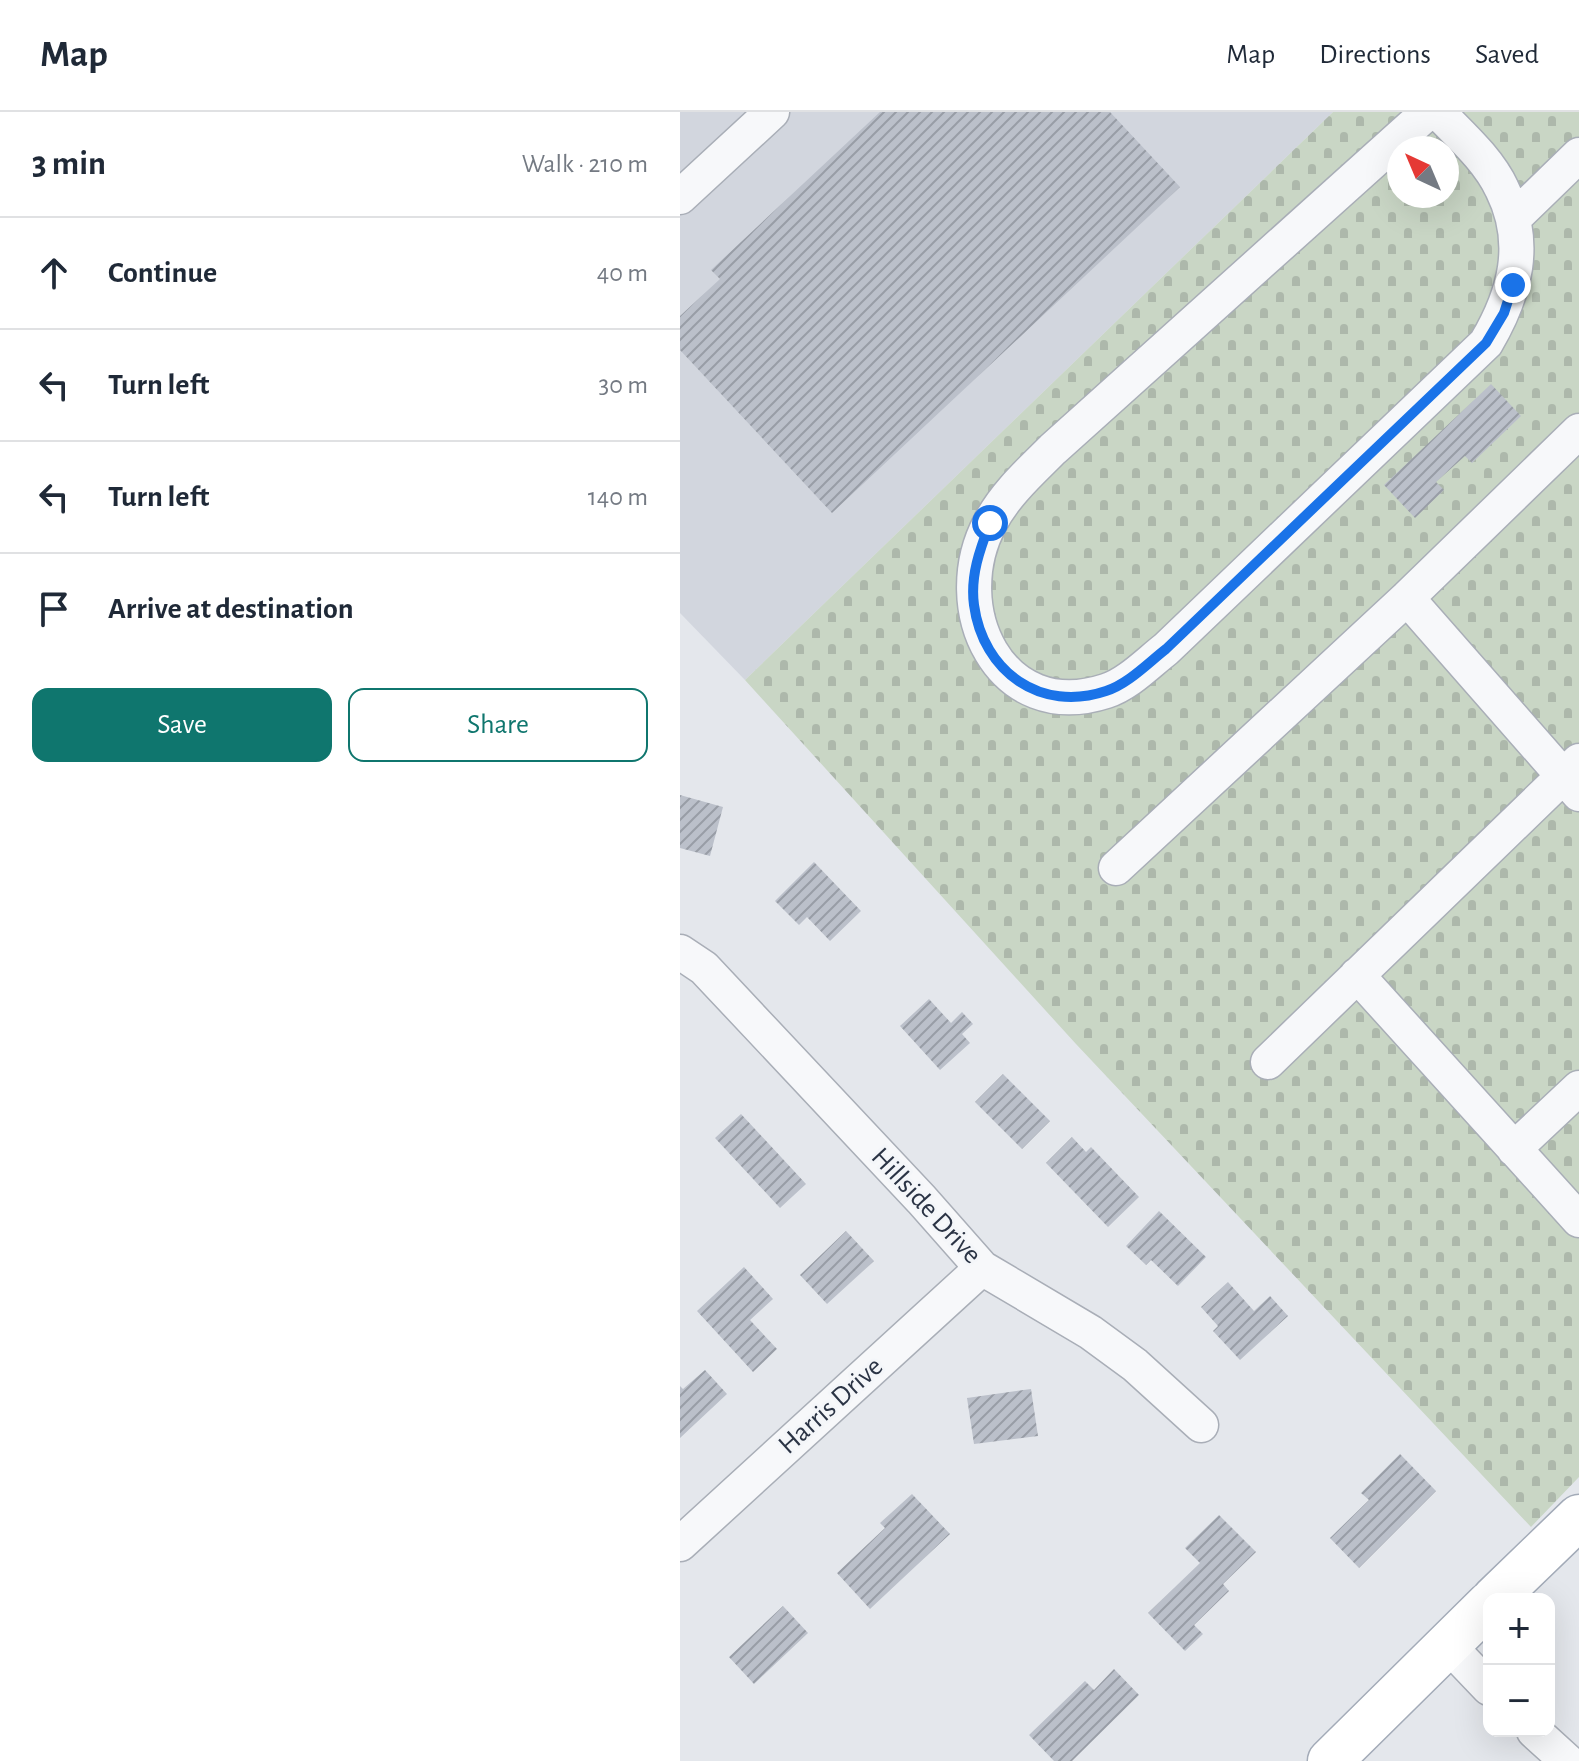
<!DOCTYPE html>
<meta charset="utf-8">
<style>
body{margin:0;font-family:"Alegreya Sans",sans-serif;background:#f2f2f3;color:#1f2937}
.controls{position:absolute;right:24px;bottom:24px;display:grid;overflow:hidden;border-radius:16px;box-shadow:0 8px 32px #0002}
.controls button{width:72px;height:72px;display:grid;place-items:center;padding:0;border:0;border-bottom:2px solid #e0e1e3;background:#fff;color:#1f2937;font:40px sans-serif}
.compass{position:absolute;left:707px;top:24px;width:72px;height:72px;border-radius:50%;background:#fff;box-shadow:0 8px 32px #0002;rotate:316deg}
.stop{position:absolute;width:24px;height:24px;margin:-18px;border:6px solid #1a73e8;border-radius:50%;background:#fff}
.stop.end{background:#1a73e8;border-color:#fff;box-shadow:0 2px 8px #0008}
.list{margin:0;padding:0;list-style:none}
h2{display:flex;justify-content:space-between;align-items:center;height:104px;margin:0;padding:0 32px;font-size:34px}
h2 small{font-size:26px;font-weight:400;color:#747a83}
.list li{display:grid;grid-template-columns:52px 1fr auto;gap:24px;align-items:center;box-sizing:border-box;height:112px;padding:0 32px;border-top:2px solid #e0e1e3}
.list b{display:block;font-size:30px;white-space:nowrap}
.list em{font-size:26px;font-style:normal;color:#747a83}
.actions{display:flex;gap:16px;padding:24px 32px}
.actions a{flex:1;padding:18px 0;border:2px solid #0f766e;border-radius:16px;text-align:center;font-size:28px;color:#0f766e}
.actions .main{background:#0f766e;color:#fff}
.icon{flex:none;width:44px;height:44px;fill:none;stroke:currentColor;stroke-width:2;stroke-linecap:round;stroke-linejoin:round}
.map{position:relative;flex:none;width:899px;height:1649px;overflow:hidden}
header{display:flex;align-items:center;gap:48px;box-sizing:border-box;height:112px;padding:0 40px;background:#fff;border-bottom:2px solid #e0e1e3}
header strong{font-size:38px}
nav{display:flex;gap:44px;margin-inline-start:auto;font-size:28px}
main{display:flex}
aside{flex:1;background:#fff}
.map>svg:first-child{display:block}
.built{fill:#d2d6de}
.cemetery{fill:url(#cemetery-stones);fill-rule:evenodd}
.building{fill:url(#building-hatch)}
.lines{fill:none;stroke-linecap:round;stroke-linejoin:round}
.minor-casing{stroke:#a9aeb7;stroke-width:37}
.major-casing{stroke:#a3abb8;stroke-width:47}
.minor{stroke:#f7f8fa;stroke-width:34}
.major{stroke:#fff;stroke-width:44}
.route{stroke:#1a73e8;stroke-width:10}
.labels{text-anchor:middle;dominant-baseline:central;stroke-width:6;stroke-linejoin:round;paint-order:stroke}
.street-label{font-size:28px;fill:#2b3445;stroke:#f4f6f9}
</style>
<header>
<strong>Map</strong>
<nav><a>Map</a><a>Directions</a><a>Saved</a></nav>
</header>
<main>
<aside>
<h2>3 min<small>Walk · 210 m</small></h2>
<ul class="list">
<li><svg class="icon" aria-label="ahead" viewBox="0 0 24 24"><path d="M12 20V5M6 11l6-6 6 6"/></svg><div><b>Continue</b></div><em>40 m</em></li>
<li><svg class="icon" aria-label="left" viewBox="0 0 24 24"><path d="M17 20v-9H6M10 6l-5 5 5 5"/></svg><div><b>Turn left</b></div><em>30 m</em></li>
<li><svg class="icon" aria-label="left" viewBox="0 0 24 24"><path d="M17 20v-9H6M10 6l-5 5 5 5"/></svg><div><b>Turn left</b></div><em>140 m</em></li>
<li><svg class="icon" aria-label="arrive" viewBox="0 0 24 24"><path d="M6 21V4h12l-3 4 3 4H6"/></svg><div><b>Arrive at destination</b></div></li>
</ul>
<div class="actions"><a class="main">Save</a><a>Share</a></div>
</aside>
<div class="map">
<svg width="899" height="1649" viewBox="0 0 899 1649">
<defs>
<pattern id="cemetery-stones" width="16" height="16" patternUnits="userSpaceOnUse" patternTransform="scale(2)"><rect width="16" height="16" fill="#c9d6c5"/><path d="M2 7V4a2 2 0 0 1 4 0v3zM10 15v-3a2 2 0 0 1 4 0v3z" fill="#adb8ab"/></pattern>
<pattern id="building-hatch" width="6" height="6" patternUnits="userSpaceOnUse" patternTransform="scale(2)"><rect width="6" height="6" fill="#bbc0ca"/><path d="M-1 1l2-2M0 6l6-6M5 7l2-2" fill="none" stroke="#989da6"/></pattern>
</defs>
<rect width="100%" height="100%" fill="#e4e7ec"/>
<!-- built -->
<path class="built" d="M 0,0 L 653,0 L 65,568 L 0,501 Z"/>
<!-- cemetery -->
<path class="cemetery" d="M 653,0 L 899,0 L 899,1365 L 851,1415 L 396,932 L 65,568 ZM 719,36 L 767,36 L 767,84 L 719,84 Z"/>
<!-- building -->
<path class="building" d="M 200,0 L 430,0 L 500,75 L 152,401 L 0,238 L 0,204 L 40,167 L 31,158 Z
M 811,272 L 841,304 L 792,351 L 785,344 L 756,370 L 764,378 L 735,406 L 704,373 Z
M 0,683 L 43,695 L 30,744 L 0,736 Z
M 134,750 L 181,799 L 150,829 L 127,805 L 119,813 L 95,789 Z
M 249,887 L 271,911 L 282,900 L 293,912 L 282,922 L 290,931 L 260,958 L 220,914 Z
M 323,962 L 370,1009 L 342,1037 L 295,990 Z
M 61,1002 L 126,1072 L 100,1096 L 35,1026 Z
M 392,1025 L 406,1040 L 411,1035 L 459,1085 L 428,1115 L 366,1051 Z
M 479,1099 L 526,1145 L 498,1174 L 471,1148 L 466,1153 L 446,1134 Z
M 166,1119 L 194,1149 L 147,1192 L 120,1163 Z
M 64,1155 L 93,1187 L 70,1208 L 97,1237 L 73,1260 L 17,1199 Z
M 548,1170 L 574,1199 L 590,1184 L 608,1204 L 560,1248 L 533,1219 L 538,1214 L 521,1195 Z
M 25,1258 L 47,1282 L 0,1326 L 0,1274 L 3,1277 Z
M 351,1277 L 358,1324 L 294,1332 L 287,1286 Z
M 720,1342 L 756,1379 L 679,1456 L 650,1426 L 689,1388 L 681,1381 Z
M 232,1382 L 270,1422 L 190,1497 L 157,1461 L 205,1416 L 200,1411 Z
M 539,1403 L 576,1440 L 543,1472 L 549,1479 L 514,1513 L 523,1522 L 505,1539 L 468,1501 L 520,1451 L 505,1436 Z
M 103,1494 L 128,1521 L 74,1572 L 49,1545 Z
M 434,1557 L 459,1583 L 392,1649 L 374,1649 L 349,1623 L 405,1569 L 414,1578 Z"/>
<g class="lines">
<!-- minor casing -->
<g class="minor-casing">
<path id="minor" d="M 748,0 L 373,337 C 351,359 325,382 310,411 C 265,495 319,614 426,579 C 448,572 468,551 486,537 L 806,231 C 835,182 849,131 822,77 C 808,47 780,23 758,0
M 0,85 L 92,0
M 833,107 L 899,43
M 727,486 L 899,682
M 436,756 L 727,486 L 899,319
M 0,840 L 24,856 L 242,1088 L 302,1156 L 410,1220 L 455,1253 L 521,1313
M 677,863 L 899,1108
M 588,950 L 899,649
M 834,1037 L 899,976
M 0,1432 L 302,1156
M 767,1532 L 809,1576
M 854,1619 L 887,1649"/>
</g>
<!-- major casing -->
<g class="major-casing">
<path id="major" d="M 814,1487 L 899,1405
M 650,1649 L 809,1492"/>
</g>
<!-- minor -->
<use href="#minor" class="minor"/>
<!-- major -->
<use href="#major" class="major"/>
</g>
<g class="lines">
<!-- route -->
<path class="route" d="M 310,411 C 300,437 290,464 294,493 C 303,560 361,601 426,579 C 448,572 468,551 486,537 L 806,231 L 824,201 L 833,173"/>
</g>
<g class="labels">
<!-- street labels -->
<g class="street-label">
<text transform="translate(246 1094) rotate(47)">Hillside Drive</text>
<text transform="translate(151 1294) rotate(-42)">Harris Drive</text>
</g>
</g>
</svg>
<div class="controls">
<button>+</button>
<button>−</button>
</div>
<svg class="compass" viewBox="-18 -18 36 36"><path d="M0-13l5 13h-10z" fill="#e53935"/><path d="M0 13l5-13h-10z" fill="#747a83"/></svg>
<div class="stop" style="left:310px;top:411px"></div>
<div class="stop end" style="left:833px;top:173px"></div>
</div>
</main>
